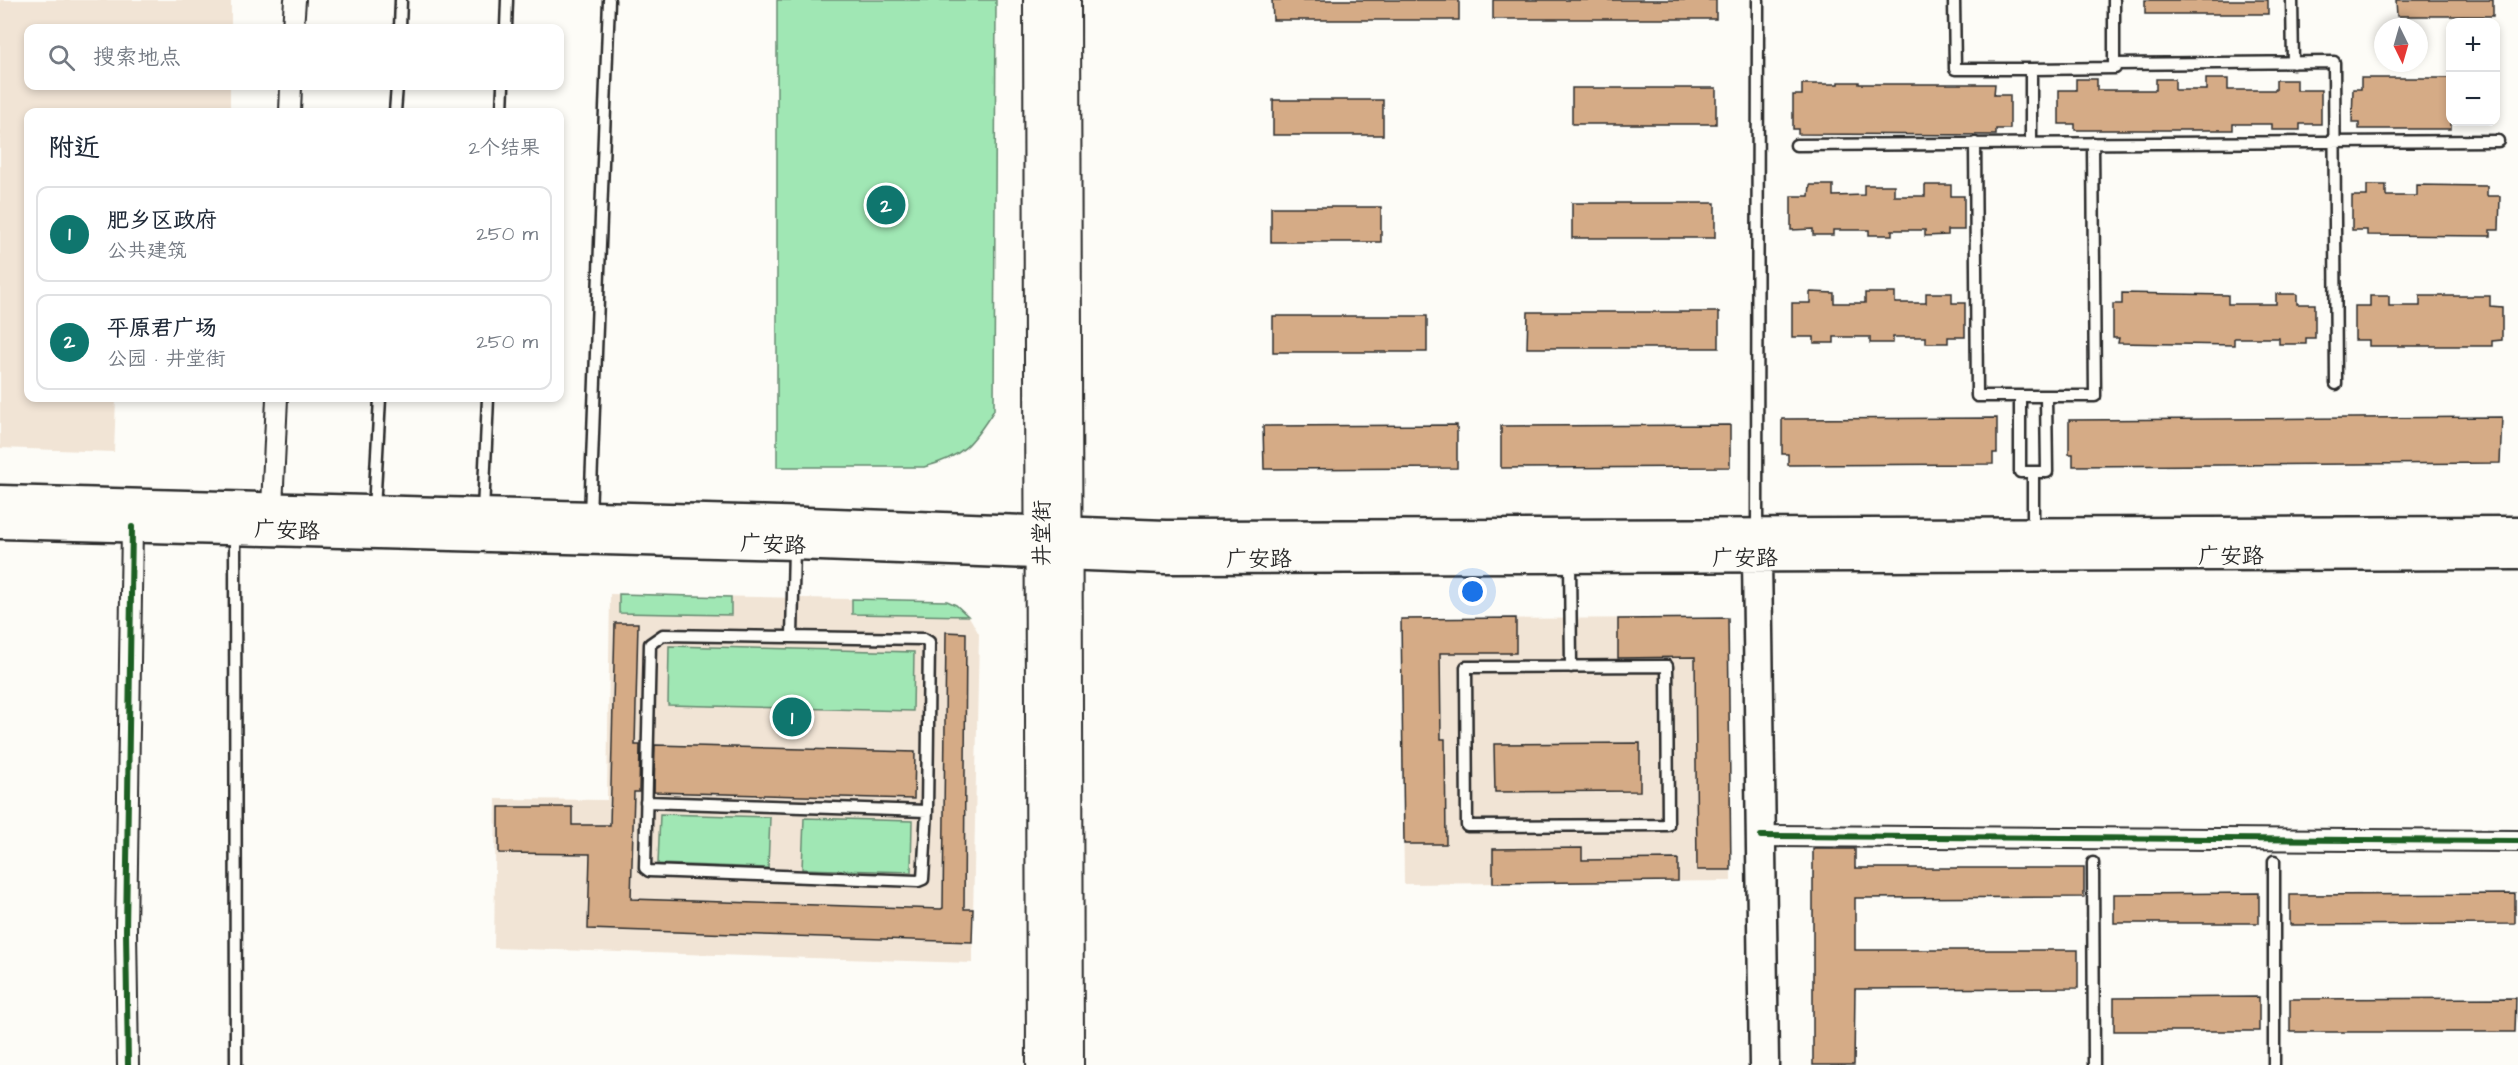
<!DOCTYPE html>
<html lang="zh">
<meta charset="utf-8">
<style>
body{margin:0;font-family:"Architects Daughter","LXGW WenKai TC",sans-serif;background:#f2f2f3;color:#1f2937}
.controls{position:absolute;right:18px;top:18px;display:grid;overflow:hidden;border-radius:12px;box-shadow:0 3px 9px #0003}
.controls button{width:54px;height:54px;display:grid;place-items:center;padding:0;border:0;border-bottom:2px solid #e0e1e3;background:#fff;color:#1f2937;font:30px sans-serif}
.compass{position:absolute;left:2374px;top:18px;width:54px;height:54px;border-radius:50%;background:#fff;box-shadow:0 3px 9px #0003;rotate:175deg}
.you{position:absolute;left:1473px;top:592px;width:21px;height:21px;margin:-15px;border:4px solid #fff;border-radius:50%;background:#1a73e8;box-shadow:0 0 0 9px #1a73e833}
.badge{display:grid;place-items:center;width:39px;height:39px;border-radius:50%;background:#0f766e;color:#fff;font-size:20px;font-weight:700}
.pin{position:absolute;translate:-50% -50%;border:3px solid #fff;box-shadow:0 2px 6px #0006}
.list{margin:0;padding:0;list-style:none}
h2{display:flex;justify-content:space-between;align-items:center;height:78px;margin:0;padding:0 24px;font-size:26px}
h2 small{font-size:20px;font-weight:400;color:#747a83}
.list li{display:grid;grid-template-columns:39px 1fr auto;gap:18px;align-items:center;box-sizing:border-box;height:96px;margin:0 12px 12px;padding:0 12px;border:2px solid #e0e1e3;border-radius:12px}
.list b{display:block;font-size:22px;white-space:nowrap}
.list p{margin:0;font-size:20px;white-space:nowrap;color:#747a83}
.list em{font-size:20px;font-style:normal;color:#747a83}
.icon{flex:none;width:33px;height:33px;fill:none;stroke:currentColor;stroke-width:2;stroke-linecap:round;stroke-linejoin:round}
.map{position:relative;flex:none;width:2518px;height:1065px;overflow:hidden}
.search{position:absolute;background:#fff;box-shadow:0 3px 9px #0003;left:24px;top:24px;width:540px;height:66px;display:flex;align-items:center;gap:15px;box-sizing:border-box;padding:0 21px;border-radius:12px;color:#747a83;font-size:22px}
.panel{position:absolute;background:#fff;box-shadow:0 3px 9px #0003;left:24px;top:108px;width:540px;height:294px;border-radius:12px}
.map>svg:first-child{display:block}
.built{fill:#f1e4d5}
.green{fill:#a0e7b4;stroke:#668970;stroke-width:1.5}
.building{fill:#d5ab86;stroke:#2b2b2b;stroke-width:1.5}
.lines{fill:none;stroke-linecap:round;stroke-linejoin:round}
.lane-casing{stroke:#2b2b2b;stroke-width:15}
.street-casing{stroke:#2b2b2b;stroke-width:24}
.secondary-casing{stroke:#2b2b2b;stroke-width:33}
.primary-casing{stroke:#2b2b2b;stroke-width:36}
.lane{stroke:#fdfcf7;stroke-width:10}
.street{stroke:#fdfcf7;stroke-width:20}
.secondary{stroke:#fdfcf7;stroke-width:28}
.primary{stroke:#fdfcf7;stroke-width:32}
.cycleway-casing{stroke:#fdfcf7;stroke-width:10}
.cycleway{stroke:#1b5e20;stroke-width:6}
.labels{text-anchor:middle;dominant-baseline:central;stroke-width:4.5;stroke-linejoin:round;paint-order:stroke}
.street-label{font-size:22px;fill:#2b2b2b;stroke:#fdfcf7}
</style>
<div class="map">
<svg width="2518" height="1065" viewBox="0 0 2518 1065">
<rect width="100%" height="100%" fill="#fdfcf7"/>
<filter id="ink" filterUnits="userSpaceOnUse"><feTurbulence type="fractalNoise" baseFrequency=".0167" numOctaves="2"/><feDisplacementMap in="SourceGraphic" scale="12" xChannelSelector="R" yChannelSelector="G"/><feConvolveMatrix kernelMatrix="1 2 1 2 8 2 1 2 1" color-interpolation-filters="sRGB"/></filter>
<g filter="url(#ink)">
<!-- built -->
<path class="built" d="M 0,0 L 231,0 L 231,28 L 28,28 L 28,86 L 230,86 L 230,112 L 28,112 L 28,398 L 116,398 L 114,452 L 0,448 Z
M 610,594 L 947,601 L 956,605 L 970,618 L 979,634 L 972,963 L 494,948 L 496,799 L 607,800 Z
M 1728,618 L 1731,881 L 1404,884 L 1401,619 Z"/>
<!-- green -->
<path class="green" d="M 777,0 L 996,0 L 994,410 C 973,443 963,457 924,467 L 777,467 Z
M 619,594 L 731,597 L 731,615 L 619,613 Z
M 852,599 L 947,601 L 956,605 L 968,616 L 852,614 Z
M 669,646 L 914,652 L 913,711 L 668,705 Z
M 660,814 L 770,817 L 768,868 L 658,864 Z
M 804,818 L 912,821 L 911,872 L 802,869 Z"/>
<!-- building -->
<path class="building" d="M 1272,0 L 1459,0 L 1459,20 L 1273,20 Z
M 1493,0 L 1716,0 L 1716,19 L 1493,19 Z
M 2145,0 L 2268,0 L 2268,14 L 2145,14 Z
M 2396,0 L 2493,0 L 2493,16 L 2397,16 Z
M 2361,78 L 2451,78 L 2451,129 L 2359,129 L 2359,123 L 2352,123 L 2353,89 L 2361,89 Z
M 2076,79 L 2097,79 L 2097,90 L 2156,90 L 2156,79 L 2175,79 L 2175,90 L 2206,90 L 2206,79 L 2228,79 L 2228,90 L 2276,90 L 2276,80 L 2297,80 L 2297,90 L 2321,90 L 2321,124 L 2300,124 L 2300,130 L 2272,130 L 2272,124 L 2233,124 L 2233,130 L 2075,130 L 2075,124 L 2059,124 L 2059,90 L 2076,90 Z
M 1838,82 L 1859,82 L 1859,84 L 1995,84 L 1994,95 L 2010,95 L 2010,129 L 1996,129 L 1996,135 L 1798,134 L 1798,129 L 1793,129 L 1793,95 L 1802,95 L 1802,84 L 1838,84 Z
M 1572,88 L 1716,88 L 1716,124 L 1572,124 Z
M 1273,100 L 1383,100 L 1383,135 L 1273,135 Z
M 1810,185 L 1833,185 L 1833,196 L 1864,195 L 1864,185 L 1894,185 L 1894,196 L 1925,196 L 1925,185 L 1951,185 L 1951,196 L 1964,196 L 1964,230 L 1948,230 L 1948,235 L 1925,236 L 1925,230 L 1892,230 L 1892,235 L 1869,235 L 1869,230 L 1833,230 L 1833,235 L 1813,235 L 1813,229 L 1791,230 L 1791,196 L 1809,196 Z
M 2367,185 L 2386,185 L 2386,196 L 2417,196 L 2417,185 L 2487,186 L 2487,196 L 2500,196 L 2499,230 L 2490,230 L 2490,236 L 2367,235 L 2367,230 L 2352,230 L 2352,196 L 2367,196 Z
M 1572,203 L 1715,203 L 1715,238 L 1572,238 Z
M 1271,207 L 1381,207 L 1381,242 L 1271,242 Z
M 1810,292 L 1834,293 L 1834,303 L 1865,303 L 1865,293 L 1895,293 L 1895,303 L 1926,303 L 1926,293 L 1952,293 L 1952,303 L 1965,303 L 1965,337 L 1948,337 L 1948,343 L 1926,343 L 1926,337 L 1893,337 L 1893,343 L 1870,343 L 1870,337 L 1834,337 L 1834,343 L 1814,343 L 1814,337 L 1792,337 L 1792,303 L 1810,303 Z
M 2122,293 L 2228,295 L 2228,304 L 2276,304 L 2276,294 L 2297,294 L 2297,304 L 2315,304 L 2315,338 L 2306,338 L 2306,344 L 2279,344 L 2279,338 L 2234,338 L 2234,345 L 2118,343 L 2119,338 L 2113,338 L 2113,304 L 2122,304 Z
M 2370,296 L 2389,296 L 2389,306 L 2420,306 L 2420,296 L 2490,296 L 2490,306 L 2502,307 L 2502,340 L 2492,341 L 2492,346 L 2369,346 L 2369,340 L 2355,340 L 2355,306 L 2370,306 Z
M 1528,312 L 1719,312 L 1719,348 L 1527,348 Z
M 1273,316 L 1427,316 L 1427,352 L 1273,352 Z
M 2502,417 L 2500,463 L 2073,466 L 2073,454 L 2069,454 L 2069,420 Z
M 1997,418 L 1997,453 L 1993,453 L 1993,464 L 1788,465 L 1788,454 L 1782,454 L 1782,419 Z
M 1457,425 L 1457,468 L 1264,469 L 1263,426 Z
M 1730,425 L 1730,467 L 1501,468 L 1501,426 Z
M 1516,618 L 1516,653 L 1440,653 L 1441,739 L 1445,739 L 1446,844 L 1404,844 L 1401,619 Z
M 1728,618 L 1731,870 L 1697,870 L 1695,657 L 1618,658 L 1618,619 Z
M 615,623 L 638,623 L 635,745 L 640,745 L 639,792 L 634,792 L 631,899 L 941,909 L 943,908 L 946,632 L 966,633 L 964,909 L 973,909 L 972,942 L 588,929 L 590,854 L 499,853 L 499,807 L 572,807 L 572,825 L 610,825 Z
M 1640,743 L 1640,791 L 1495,792 L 1494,744 Z
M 655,745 L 915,752 L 914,799 L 654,792 Z
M 1582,848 L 1582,860 L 1678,859 L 1678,881 L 1493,883 L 1493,849 Z
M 1813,849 L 1855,849 L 1855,868 L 2084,868 L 2084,897 L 1855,898 L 1855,950 L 2078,950 L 2078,988 L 1855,989 L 1854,1065 L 1813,1065 Z
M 2259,893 L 2259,923 L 2114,923 L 2114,894 Z
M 2515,894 L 2515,924 L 2290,925 L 2290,895 Z
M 2259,997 L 2259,1031 L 2114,1031 L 2114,998 Z
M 2516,998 L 2515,1032 L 2290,1032 L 2290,999 Z"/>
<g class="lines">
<!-- lane casing -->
<g class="lane-casing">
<path id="lane" d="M 1954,0 L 1955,69 L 2031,69
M 2114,0 L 2114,64
M 2292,0 L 2293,63
M 400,28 L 401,0
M 506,28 L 507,0
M 395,112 L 397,86
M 502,112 L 503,86
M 1975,143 L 1977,396 L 2095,396 L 2093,143
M 2031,143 L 2031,69 L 2115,68 L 2114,64 L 2334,62 L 2336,384
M 1796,145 L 2498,141
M 2020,396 L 2020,472 L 2047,472 L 2046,396
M 2033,473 L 2033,532
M 374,510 L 380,398
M 483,512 L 488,398
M 590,516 L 609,0
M 235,531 L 236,1065
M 1757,534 L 1758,0
M 1570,559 L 1571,667
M 663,635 L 924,639 L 929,642 L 927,811 L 923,879 L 918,881 L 649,871 L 645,868 L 650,644 Z
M 792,637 L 794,547
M 1667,666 L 1668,825 L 1467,826 L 1466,667 Z
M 646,802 L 927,811
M 2274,861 L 2274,1065
M 2093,863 L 2094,1065"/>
</g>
<!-- street casing -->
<g class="street-casing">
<path id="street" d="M 293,28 L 295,0
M 290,112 L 291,86
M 272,507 L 277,398
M 1761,836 L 2518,841
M 128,1065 L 126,931 L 132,527"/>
</g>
<!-- secondary casing -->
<g class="secondary-casing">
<path id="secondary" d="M 0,500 L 780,521 L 1166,535 L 2518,531
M 0,524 L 794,545 L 1165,559 L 2518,555
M 1757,558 L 1764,1065"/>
</g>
<!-- primary casing -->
<g class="primary-casing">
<path id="primary" d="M 1040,0 L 1043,1065
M 1064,0 L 1067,1065"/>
</g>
<!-- lane -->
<use href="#lane" class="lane"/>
<!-- street -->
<use href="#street" class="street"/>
<!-- secondary -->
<use href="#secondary" class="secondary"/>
<!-- primary -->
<use href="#primary" class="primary"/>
<!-- cycleway casing -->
<g class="cycleway-casing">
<path id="cycleway" d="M 1761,836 L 2518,841
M 128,1065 L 126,931 L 132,527"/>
</g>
<!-- cycleway -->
<use href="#cycleway" class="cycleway"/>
</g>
</g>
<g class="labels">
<!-- street labels -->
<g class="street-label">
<text transform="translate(287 531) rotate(2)">广安路</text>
<text transform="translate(1042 533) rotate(-90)">井堂街</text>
<text transform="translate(773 545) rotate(2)">广安路</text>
<text x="2231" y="556">广安路</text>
<text x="1745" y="558">广安路</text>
<text x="1259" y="559">广安路</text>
</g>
</g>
</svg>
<div class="controls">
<button>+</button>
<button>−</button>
</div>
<svg class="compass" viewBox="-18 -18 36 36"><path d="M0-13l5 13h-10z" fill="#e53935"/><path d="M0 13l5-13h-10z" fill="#747a83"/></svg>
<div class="you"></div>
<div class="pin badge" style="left:792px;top:717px">1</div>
<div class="pin badge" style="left:886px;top:205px">2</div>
<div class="search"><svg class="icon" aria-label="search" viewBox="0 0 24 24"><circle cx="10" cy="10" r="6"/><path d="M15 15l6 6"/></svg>搜索地点</div>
<section class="panel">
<h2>附近<small>2个结果</small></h2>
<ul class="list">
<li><span class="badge">1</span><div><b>肥乡区政府</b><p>公共建筑</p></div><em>250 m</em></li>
<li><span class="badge">2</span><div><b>平原君广场</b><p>公园 · 井堂街</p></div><em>250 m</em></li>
</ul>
</section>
</div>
